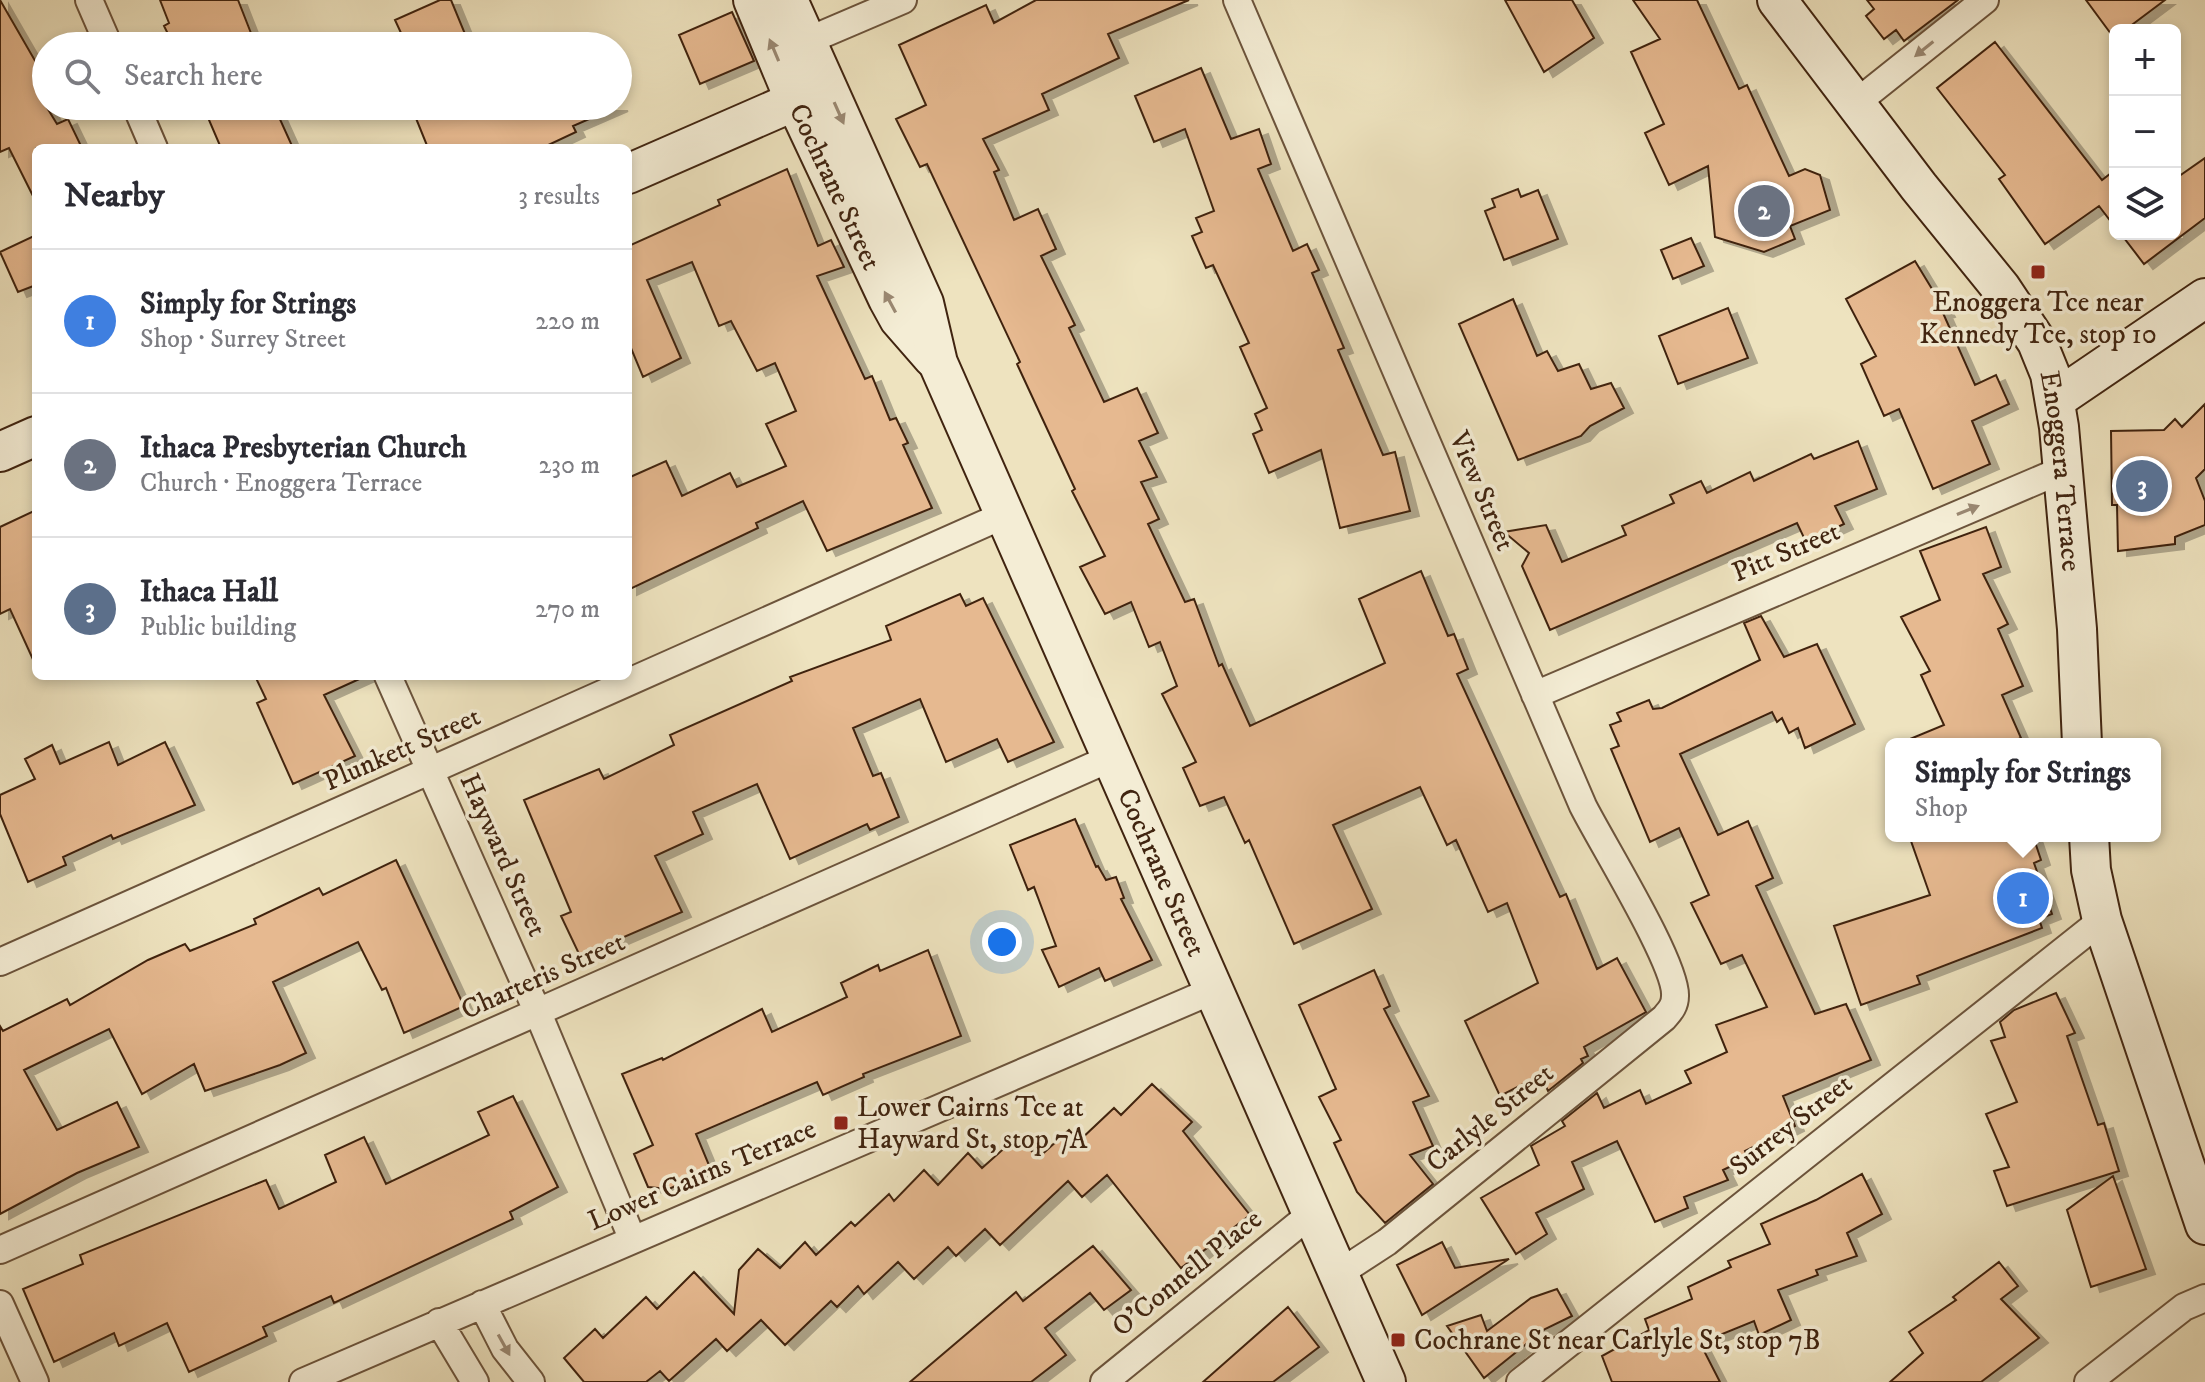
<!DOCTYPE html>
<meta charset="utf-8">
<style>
body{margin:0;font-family:"IM FELL DW Pica",serif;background:#f2f2f3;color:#2b2b33}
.controls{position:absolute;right:24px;top:24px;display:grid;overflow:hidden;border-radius:12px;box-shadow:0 4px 12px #0003}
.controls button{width:72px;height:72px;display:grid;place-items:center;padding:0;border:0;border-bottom:2px solid #e1e1e2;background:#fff;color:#2b2b33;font:40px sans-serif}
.you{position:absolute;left:1002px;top:942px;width:28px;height:28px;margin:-20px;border:6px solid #fff;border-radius:50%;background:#1a73e8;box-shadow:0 0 0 12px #1a73e833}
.badge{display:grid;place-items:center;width:52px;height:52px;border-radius:50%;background:#0b8043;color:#fff;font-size:26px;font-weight:700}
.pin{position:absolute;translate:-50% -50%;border:4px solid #fff;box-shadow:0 2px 8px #0006}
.popup{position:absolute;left:1885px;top:738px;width:276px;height:104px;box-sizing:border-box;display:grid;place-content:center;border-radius:12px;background:#fff;filter:drop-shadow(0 2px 6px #0005);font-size:26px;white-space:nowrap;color:#7c7c81}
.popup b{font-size:30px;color:#2b2b33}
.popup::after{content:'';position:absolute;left:50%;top:100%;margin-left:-16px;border:16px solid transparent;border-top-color:#fff}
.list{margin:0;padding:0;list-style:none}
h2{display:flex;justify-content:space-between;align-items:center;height:104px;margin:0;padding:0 32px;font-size:34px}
h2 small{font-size:26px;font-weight:400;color:#7c7c81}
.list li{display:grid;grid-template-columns:52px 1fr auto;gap:24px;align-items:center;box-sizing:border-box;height:144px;padding:0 32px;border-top:2px solid #e1e1e2}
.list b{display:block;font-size:30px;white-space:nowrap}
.list p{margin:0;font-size:26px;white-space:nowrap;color:#7c7c81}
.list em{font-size:26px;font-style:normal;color:#7c7c81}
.icon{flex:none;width:44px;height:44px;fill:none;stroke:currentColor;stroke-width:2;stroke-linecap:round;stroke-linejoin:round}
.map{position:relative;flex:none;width:2205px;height:1382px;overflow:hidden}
.search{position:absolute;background:#fff;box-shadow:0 4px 12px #0003;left:32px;top:32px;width:600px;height:88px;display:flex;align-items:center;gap:20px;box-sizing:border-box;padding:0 28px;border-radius:44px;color:#7c7c81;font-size:30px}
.panel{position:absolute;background:#fff;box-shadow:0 4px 12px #0003;left:32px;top:144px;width:600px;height:536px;border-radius:12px}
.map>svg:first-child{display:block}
.building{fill:#e6b990;stroke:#402410;stroke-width:2;filter:url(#shadow)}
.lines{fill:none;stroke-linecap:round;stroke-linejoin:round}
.street-casing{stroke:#6c543c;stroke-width:30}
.secondary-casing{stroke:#402410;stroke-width:42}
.street{stroke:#f4edd5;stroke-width:26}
.secondary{stroke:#f4edd5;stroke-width:38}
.oneway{fill:#9a8872}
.poi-dot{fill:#8f2418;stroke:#f4edd5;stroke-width:3}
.labels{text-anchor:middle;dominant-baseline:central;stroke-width:7;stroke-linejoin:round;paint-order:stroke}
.street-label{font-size:28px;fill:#402410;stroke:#f4edd5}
.poi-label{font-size:28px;fill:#402410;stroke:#f4edd5;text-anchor:start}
</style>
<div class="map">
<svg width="2205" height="1382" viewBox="0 0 2205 1382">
<defs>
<filter id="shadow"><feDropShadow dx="9" dy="5" stdDeviation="0" flood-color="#0004"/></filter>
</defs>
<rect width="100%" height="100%" fill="#eee3bf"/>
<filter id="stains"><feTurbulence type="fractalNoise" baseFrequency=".0025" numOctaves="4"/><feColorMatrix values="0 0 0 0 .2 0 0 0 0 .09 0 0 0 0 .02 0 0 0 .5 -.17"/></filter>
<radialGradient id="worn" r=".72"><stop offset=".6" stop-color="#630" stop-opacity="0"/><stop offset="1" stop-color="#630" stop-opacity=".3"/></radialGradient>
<!-- building -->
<path class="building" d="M 0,0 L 45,78 L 36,82 L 46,106 L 57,124 L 68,119 L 82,148 L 36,148 L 36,202 L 9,148 L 0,152 Z
M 160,0 L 238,0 L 256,46 L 174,46 L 164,26 L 169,23 Z
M 440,0 L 451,0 L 470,46 L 407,46 L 395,20 Z
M 1036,0 L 1189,0 L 1108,34 L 1119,58 L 1042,94 L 1049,110 L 983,139 L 999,170 L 994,172 L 1014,220 L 1038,209 L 1056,249 L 1041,256 L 1075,325 L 1069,328 L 1104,402 L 1137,388 L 1158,433 L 1139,441 L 1157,477 L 1141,482 L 1159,519 L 1148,524 L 1185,602 L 1194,599 L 1219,666 L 1222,664 L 1250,726 L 1385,663 L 1359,599 L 1421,571 L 1448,636 L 1454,634 L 1468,669 L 1457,674 L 1560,897 L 1566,894 L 1597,969 L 1617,958 L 1646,1012 L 1584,1047 L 1588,1056 L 1581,1059 L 1583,1063 L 1548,1091 L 1541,1075 L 1500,1096 L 1465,1021 L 1538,983 L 1507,903 L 1488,912 L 1456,840 L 1447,845 L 1420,787 L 1333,825 L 1372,909 L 1294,944 L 1249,840 L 1245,843 L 1224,797 L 1200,806 L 1183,768 L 1196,762 L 1162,694 L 1177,686 L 1160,642 L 1149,647 L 1131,602 L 1105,614 L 1080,567 L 1105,556 L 1072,491 L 1075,489 L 1017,364 L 1020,362 L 927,164 L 920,167 L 896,119 L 926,105 L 899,45 L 986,5 L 994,23 Z
M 1505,0 L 1572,0 L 1594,38 L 1544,72 Z
M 1633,0 L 1697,0 L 1739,89 L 1747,85 L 1789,176 L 1805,169 L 1820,175 L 1830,210 L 1790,226 L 1795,239 L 1764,252 L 1715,237 L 1708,166 L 1669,185 L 1645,133 L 1664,124 L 1631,52 L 1660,39 Z
M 1867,0 L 1958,0 L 1904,41 L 1896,30 L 1884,39 L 1866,16 L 1874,9 Z
M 2086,0 L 2165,0 L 2125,30 L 2115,30 L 2114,38 Z
M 732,12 L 754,61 L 700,84 L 679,35 Z
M 1995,42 L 2102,180 L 2115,170 L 2115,227 L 2099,206 L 2045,244 L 1999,179 L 2005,175 L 1937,88 Z
M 1201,68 L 1231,139 L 1259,129 L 1271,164 L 1258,169 L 1293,251 L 1307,244 L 1319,270 L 1312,273 L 1344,348 L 1338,350 L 1383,455 L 1395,452 L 1410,511 L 1340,528 L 1321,450 L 1269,473 L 1253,434 L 1262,430 L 1255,414 L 1267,408 L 1240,347 L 1249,343 L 1213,265 L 1206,268 L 1192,236 L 1202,232 L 1196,218 L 1214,211 L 1185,129 L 1154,142 L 1135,96 Z
M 203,106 L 274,106 L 293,148 L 221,148 Z
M 411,106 L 619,106 L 573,126 L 576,132 L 542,148 L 428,148 Z
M 2205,158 L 2205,218 L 2144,264 L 2121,234 L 2175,234 L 2175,179 Z
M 787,169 L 818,246 L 831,240 L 844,267 L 817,276 L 865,379 L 872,376 L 890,420 L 896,418 L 908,443 L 903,445 L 932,508 L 827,551 L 803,501 L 756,523 L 758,528 L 628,590 L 628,478 L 666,461 L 682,496 L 730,473 L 737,487 L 786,466 L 766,424 L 796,411 L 775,363 L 757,371 L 731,321 L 719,326 L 692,262 L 647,280 L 681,358 L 643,377 L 628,341 L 628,238 L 631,245 L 720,205 L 718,200 Z
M 1518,189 L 1521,197 L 1538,190 L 1558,239 L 1504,260 L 1485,211 L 1495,207 L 1492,199 Z
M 36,235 L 36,285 L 18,292 L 0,252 Z
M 1691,238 L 1704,266 L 1673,279 L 1661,250 Z
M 1915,261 L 1946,312 L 1943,313 L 1975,385 L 1996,375 L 2009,404 L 1972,421 L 1990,464 L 1933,489 L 1899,409 L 1884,416 L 1861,364 L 1876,356 L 1846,299 Z
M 1513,299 L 1537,356 L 1547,351 L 1558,371 L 1579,364 L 1591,389 L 1611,383 L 1624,408 L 1590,426 L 1581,436 L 1518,460 L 1459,324 Z
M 1728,308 L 1748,358 L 1678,384 L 1659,336 Z
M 2205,404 L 2205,469 L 2196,478 L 2205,501 L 2205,525 L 2175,537 L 2175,544 L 2118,551 L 2117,505 L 2112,505 L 2111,431 L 2164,430 L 2175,419 L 2182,427 Z
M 1858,441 L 1877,489 L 1835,506 L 1844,524 L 1806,542 L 1797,523 L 1550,630 L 1522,566 L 1529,553 L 1504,532 L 1546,525 L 1562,562 L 1626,535 L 1622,526 L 1674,503 L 1670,495 L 1701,481 L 1707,493 L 1750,472 L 1754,481 L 1811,454 L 1814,459 Z
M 36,510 L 36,666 L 10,609 L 0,614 L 0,527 Z
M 1986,527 L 2001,567 L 1983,574 L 2008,624 L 1998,629 L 2023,686 L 2002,695 L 2021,738 L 2007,744 L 1898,744 L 1944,725 L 1921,675 L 1930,671 L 1901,617 L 1940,600 L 1920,551 Z
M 960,594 L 966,606 L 983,598 L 1054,742 L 1008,762 L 997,739 L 946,762 L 920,699 L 853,728 L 873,776 L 881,773 L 899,817 L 870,830 L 867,824 L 790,859 L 757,784 L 693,812 L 703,834 L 655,856 L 682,912 L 580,956 L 561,916 L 571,912 L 524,800 L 599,769 L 604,779 L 674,745 L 670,735 L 792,681 L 790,677 L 891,640 L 886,626 Z
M 1761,616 L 1784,657 L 1817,644 L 1855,724 L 1805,748 L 1798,728 L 1789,733 L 1782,718 L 1777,722 L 1772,712 L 1680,754 L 1718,835 L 1748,821 L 1773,878 L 1756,886 L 1815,1014 L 1846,1004 L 1871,1060 L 1783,1096 L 1795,1126 L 1745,1151 L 1748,1158 L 1723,1170 L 1728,1180 L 1684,1197 L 1688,1208 L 1655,1222 L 1617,1141 L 1572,1162 L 1584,1189 L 1536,1213 L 1547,1234 L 1516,1254 L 1481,1198 L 1539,1165 L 1531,1146 L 1565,1126 L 1562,1121 L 1597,1093 L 1604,1108 L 1640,1090 L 1646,1104 L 1691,1083 L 1685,1071 L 1727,1052 L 1716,1025 L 1767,1007 L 1742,955 L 1721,964 L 1691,903 L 1709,895 L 1679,828 L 1650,842 L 1611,749 L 1619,746 L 1610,725 L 1621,721 L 1617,713 L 1649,700 L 1653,709 L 1662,708 L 1760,660 L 1744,623 Z
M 255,676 L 366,676 L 324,695 L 355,756 L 293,784 L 257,703 L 266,699 Z
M 109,742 L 118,765 L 165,742 L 195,805 L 113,839 L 111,835 L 63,857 L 66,865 L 28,882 L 0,814 L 0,795 L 35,779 L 25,759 L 52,745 L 60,764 Z
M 1075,819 L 1096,867 L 1098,866 L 1106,880 L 1116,877 L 1124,898 L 1121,899 L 1152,960 L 1105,981 L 1099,968 L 1059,987 L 1042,950 L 1056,946 L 1034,887 L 1028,890 L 1010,845 Z
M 1925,836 L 2033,836 L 2041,860 L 2034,863 L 2052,914 L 2039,919 L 2042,928 L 1917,976 L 1920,984 L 1861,1005 L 1834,926 L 1930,895 L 1911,841 Z
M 396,860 L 464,1006 L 404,1033 L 386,988 L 382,990 L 358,942 L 273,982 L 306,1053 L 280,1065 L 205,1091 L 194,1064 L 142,1094 L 109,1029 L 24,1070 L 57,1130 L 117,1102 L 139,1147 L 77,1173 L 0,1214 L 0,1026 L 3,1031 L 67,999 L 70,1005 L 148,960 L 185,944 L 190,951 L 256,924 L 254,919 L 319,888 L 323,895 Z
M 928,950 L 961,1036 L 863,1074 L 864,1077 L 823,1095 L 817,1082 L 696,1134 L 711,1170 L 669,1189 L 648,1187 L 634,1154 L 653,1145 L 622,1074 L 662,1058 L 663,1060 L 762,1009 L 772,1032 L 847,997 L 841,983 L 878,965 L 880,971 Z
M 1374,970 L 1390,1006 L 1384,1009 L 1429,1096 L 1413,1102 L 1433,1146 L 1410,1155 L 1433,1184 L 1385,1223 L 1357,1192 L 1334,1143 L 1341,1140 L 1319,1097 L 1336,1089 L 1299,1005 Z
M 2056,993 L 2075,1033 L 2067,1036 L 2098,1125 L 2104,1123 L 2119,1171 L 2007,1206 L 1994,1171 L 2009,1167 L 1986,1114 L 2017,1102 L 1991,1041 L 2005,1037 L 2000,1022 L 2014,1010 Z
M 1152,1084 L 1192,1122 L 1183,1131 L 1250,1215 L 1181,1268 L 1107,1175 L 1082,1197 L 1068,1181 L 1000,1245 L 985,1229 L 956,1256 L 948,1247 L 914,1279 L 898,1262 L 864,1294 L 858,1286 L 837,1307 L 831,1301 L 785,1345 L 761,1320 L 727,1351 L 716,1339 L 669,1381 L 660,1371 L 646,1382 L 584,1382 L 564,1358 L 595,1329 L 603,1338 L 646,1297 L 657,1309 L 694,1272 L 734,1314 L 739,1270 L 758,1249 L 780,1268 L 805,1242 L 816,1255 L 851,1222 L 855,1226 L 889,1194 L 894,1201 L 924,1170 L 938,1185 L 968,1153 L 982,1168 L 1018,1136 L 1038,1158 L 1069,1130 L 1079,1141 L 1114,1108 L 1121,1115 Z
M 513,1096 L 558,1187 L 510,1212 L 513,1219 L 334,1303 L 331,1296 L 263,1327 L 267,1336 L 189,1372 L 167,1323 L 119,1346 L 114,1333 L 54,1362 L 23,1289 L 83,1264 L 80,1255 L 266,1180 L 279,1209 L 336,1182 L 325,1155 L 364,1137 L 386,1184 L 489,1135 L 478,1112 Z
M 1862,1174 L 1882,1214 L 1847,1233 L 1857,1256 L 1816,1270 L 1818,1275 L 1778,1290 L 1791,1320 L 1759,1335 L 1754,1321 L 1700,1343 L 1720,1382 L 1612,1382 L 1602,1356 L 1649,1330 L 1645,1319 L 1692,1299 L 1688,1287 L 1731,1267 L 1728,1261 L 1770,1244 L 1761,1224 L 1816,1200 Z
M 2113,1176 L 2146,1269 L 2091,1287 L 2067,1210 Z
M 1442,1242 L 1455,1268 L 1509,1259 L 1422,1315 L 1397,1265 Z
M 1093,1246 L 1131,1290 L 1104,1310 L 1090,1293 L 1045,1328 L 1066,1355 L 1031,1382 L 910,1382 L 1016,1292 L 1023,1301 Z
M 1999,1262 L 2018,1286 L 2001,1299 L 2039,1338 L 1981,1382 L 1890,1382 L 1923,1353 L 1909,1332 L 1956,1300 L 1953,1297 Z
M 1557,1289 L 1572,1316 L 1545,1329 L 1484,1378 L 1447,1326 L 1481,1315 L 1487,1331 L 1531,1298 Z
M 1288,1307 L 1319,1347 L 1273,1382 L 1203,1382 Z"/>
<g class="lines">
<!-- street casing -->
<g class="street-casing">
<path id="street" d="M 89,0 L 109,46
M 1237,0 L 1583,806 C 1601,842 1677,964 1675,996 C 1675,1006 1670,1011 1664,1018 L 1387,1242 L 1338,1274
M 807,41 L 903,0
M 1856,103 L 1985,0
M 136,106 L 154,148
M 388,676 L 538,1013 L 632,1238
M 1535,695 L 2062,470
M 0,962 L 1004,515
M 0,1250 L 1111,758
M 0,1304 L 35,1382
M 482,1304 L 505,1349 L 531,1382
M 439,1322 L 475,1382
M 303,1382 L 1214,990
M 1104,1382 L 1311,1214
M 1520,1382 L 2102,920
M 2088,1382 L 2184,1307 L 2205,1298"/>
</g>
<!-- secondary casing -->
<g class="secondary-casing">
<g id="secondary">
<path id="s1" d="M 753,0 L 795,101 L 888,299 L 899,319 L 933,358"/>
<path id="s2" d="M 788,0 L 924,303 L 938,363 L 1386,1382"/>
<path id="s3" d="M 1777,0 L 1919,187 L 2001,288 L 2037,342 L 2050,374 L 2059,427 L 2077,629 L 2082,744"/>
<path d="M 628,174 L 795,101"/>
<path d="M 2055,400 L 2205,298"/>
<path d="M 0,452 L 36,436"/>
<path d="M 2089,836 L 2091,870 L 2102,920 L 2205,1225"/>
</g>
</g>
<!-- street -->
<use href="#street" class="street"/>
<!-- secondary -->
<use href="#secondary" class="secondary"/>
</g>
<!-- one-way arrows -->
<defs><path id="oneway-solid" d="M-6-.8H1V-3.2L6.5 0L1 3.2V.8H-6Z" transform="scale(2)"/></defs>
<g class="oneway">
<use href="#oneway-solid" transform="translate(1924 49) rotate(141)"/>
<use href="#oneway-solid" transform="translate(774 50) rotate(-113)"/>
<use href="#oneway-solid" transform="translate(839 113) rotate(66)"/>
<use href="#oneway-solid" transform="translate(890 302) rotate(-118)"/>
<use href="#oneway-solid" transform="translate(1968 510) rotate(-22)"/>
<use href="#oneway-solid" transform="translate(504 1345) rotate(61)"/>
</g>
<!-- markers -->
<g class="poi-dot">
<rect x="2030" y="264" width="16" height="16" rx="4"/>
<rect x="833" y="1115" width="16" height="16" rx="4"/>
<rect x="1390" y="1332" width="16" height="16" rx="4"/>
</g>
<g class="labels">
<!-- street labels -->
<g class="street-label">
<text stroke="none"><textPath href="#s1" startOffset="204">Cochrane Street</textPath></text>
<text stroke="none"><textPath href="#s3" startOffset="562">Enoggera Terrace</textPath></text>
<text transform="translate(1482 491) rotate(67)">View Street</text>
<text transform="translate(1786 552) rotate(-23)">Pitt Street</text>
<text transform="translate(402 749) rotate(-24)">Plunkett Street</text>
<text transform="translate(503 855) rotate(66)">Hayward Street</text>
<text stroke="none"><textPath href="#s2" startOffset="950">Cochrane Street</textPath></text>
<text transform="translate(543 976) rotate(-24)">Charteris Street</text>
<text transform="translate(1490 1118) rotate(-39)">Carlyle Street</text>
<text transform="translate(1791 1125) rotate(-38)">Surrey Street</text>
<text transform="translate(702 1175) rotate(-23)">Lower Cairns Terrace</text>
<text transform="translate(1187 1273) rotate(-39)">O'Connell Place</text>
</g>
<!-- poi labels -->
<g class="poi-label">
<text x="2038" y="302" text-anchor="middle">Enoggera Tce near<tspan x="2038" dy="32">Kennedy Tce, stop 10</tspan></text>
<text x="857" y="1107">Lower Cairns Tce at<tspan x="857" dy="32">Hayward St, stop 7A</tspan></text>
<text x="1414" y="1340">Cochrane St near Carlyle St, stop 7B</text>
</g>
</g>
<rect width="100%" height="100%" filter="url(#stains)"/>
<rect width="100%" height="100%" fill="url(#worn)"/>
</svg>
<div class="controls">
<button>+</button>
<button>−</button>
<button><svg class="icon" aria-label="layers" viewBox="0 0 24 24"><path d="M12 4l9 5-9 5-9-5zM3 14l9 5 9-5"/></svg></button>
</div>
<div class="you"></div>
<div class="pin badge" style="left:2023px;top:898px;background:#3f7fe0">1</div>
<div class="popup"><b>Simply for Strings</b>Shop</div>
<div class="pin badge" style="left:1764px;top:211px;background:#6b7280">2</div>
<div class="pin badge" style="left:2142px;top:486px;background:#5c6f8a">3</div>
<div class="search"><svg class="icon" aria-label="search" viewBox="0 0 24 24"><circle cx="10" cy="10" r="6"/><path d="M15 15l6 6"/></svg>Search here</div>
<section class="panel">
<h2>Nearby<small>3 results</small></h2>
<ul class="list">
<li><span class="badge" style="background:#3f7fe0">1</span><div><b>Simply for Strings</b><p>Shop · Surrey Street</p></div><em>220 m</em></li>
<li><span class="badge" style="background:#6b7280">2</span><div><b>Ithaca Presbyterian Church</b><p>Church · Enoggera Terrace</p></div><em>230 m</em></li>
<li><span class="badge" style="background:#5c6f8a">3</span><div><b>Ithaca Hall</b><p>Public building</p></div><em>270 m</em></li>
</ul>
</section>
</div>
